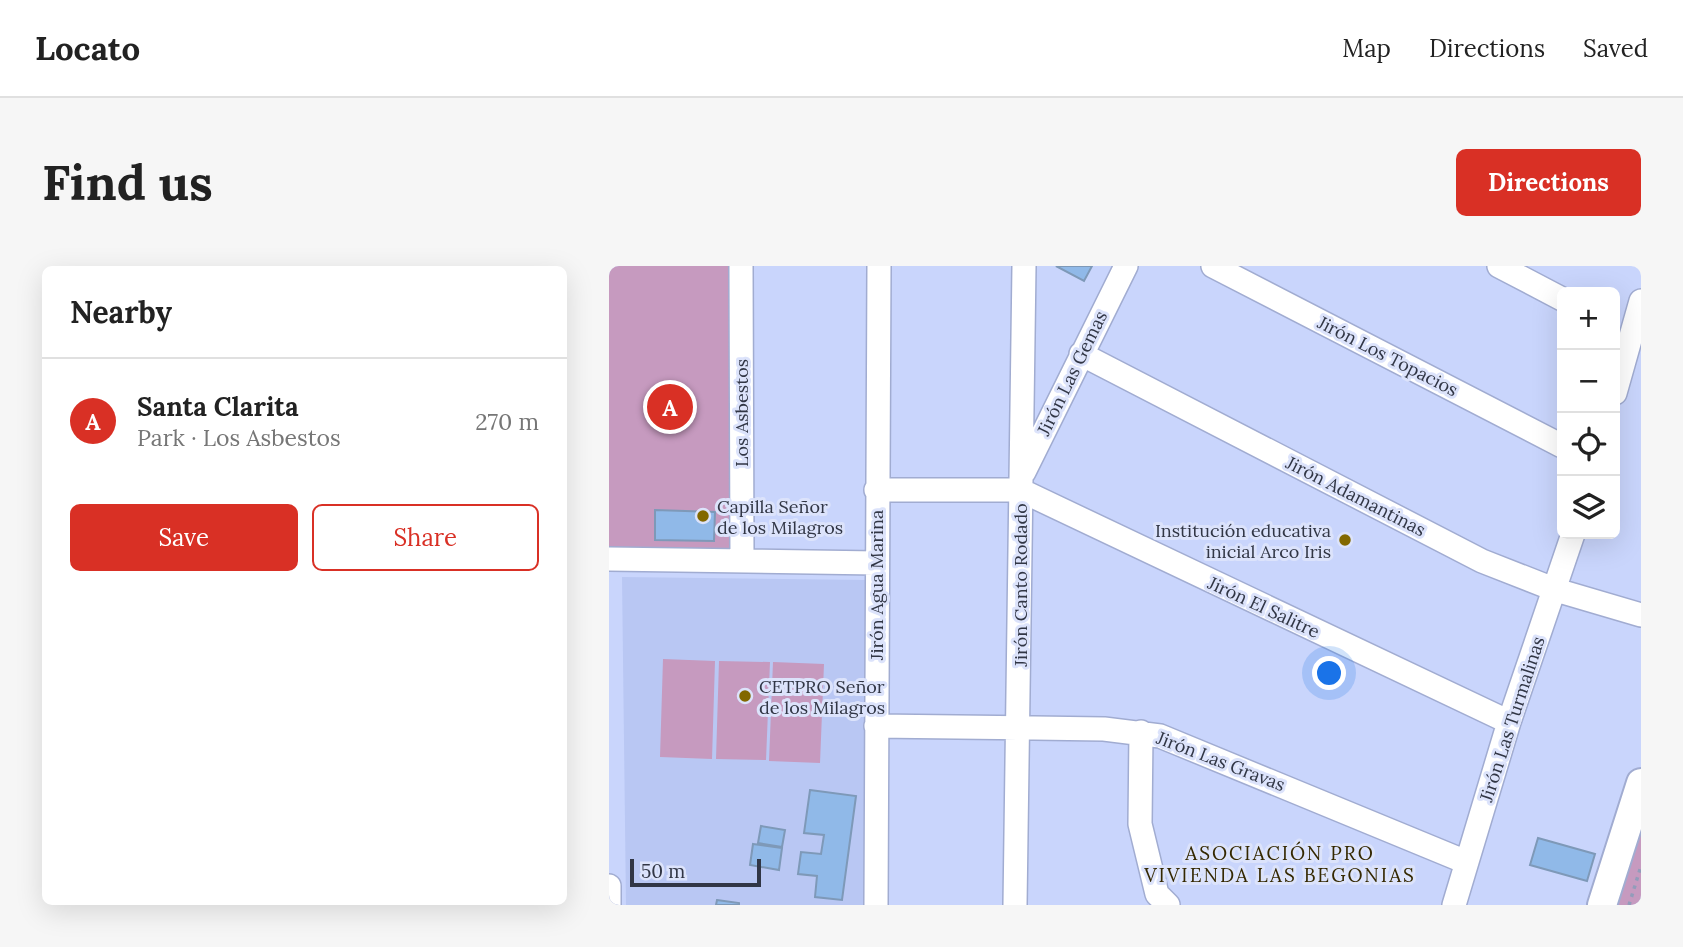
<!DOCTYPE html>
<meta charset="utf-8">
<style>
body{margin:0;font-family:Lora,serif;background:#f6f6f6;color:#222}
.controls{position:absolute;right:21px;top:21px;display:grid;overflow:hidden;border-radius:10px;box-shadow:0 7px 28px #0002}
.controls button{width:63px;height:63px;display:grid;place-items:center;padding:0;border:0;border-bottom:2px solid #e0e0e0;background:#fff;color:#222;font:35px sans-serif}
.scale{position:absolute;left:21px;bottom:18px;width:131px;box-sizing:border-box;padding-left:7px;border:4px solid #313645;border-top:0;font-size:19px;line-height:24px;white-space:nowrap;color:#313645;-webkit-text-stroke:5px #dce3fb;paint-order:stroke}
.you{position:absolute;left:721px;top:408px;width:24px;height:24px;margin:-18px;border:5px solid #fff;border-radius:50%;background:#1a73e8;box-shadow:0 0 0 10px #1a73e833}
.badge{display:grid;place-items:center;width:46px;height:46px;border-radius:50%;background:#d93025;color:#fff;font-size:23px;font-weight:700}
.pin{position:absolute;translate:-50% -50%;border:4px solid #fff;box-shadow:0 2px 7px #0006}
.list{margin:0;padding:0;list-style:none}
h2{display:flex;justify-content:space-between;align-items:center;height:91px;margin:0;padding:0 28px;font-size:30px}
h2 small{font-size:23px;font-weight:400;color:#767676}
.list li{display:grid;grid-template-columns:46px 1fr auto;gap:21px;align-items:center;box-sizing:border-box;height:126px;padding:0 28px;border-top:2px solid #e0e0e0}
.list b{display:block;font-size:26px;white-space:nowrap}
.list p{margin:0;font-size:23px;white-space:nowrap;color:#767676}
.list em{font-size:23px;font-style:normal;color:#767676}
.actions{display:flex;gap:14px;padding:21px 28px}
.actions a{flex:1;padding:16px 0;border:2px solid #d93025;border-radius:10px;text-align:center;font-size:24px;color:#d93025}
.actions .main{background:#d93025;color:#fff}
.icon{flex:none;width:38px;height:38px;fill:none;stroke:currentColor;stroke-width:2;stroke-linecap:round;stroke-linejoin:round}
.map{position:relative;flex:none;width:1032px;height:639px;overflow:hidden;border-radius:10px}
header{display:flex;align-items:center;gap:42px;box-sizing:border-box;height:98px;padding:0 35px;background:#fff;border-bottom:2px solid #e0e0e0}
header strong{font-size:33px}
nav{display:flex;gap:38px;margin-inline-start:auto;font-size:24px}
.intro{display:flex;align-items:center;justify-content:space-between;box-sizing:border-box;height:168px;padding:0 42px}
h1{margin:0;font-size:49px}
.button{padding:18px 32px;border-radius:10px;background:#d93025;color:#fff;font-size:24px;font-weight:700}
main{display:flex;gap:42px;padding:0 42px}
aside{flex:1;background:#fff;border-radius:10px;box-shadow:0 7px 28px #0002}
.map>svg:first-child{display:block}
.built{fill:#b9c7f3}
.green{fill:#c69abf}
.building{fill:#90b9e8;stroke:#7e99b8;stroke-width:2}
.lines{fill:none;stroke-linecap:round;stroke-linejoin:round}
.minor-casing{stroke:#a1acd1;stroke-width:26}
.major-casing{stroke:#a1acd1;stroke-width:32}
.path{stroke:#929cba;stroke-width:3.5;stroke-dasharray:3.5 5;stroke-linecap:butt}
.minor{stroke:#fff;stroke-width:23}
.major{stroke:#fff;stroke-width:28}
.poi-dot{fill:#826800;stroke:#dce3fb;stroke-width:2.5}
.labels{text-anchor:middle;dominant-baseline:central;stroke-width:6;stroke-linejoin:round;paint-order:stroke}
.street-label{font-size:18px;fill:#313645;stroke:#dce3fb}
.poi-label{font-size:18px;fill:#313645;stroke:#dce3fb;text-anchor:start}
.neighbourhood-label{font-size:19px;letter-spacing:2px;fill:#342800;stroke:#dce3fb}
</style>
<header>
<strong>Locato</strong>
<nav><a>Map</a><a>Directions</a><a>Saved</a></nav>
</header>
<div class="intro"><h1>Find us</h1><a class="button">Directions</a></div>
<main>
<aside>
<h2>Nearby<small></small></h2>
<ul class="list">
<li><span class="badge">A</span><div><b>Santa Clarita</b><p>Park · Los Asbestos</p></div><em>270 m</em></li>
</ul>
<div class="actions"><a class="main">Save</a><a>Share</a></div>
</aside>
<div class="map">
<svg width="1032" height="639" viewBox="0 0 1032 639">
<rect width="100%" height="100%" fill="#c9d5fc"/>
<!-- built -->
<path class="built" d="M 13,311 L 257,314 L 258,547 L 255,639 L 17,639 Z"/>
<!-- green -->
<path class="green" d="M 0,0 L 122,0 L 123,283 L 0,281 Z
M 54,393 L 106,395 L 103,493 L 51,491 Z
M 110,395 L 161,396 L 157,494 L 107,493 Z
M 164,396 L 215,398 L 211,497 L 160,495 Z
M 1032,546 L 1032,639 L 1001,639 Z"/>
<!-- building -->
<path class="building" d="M 447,0 L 483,0 L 475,15 Z
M 46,244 L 106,246 L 105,275 L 46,274 Z
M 201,524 L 247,530 L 233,634 L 206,631 L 208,610 L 189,608 L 192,586 L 212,588 L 215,569 L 195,567 Z
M 152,560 L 176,564 L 173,581 L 149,577 Z
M 929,572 L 986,588 L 978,615 L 921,599 Z
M 144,578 L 173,582 L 170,604 L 141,599 Z
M 108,634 L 130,637 L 130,639 L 107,639 Z"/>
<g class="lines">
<!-- minor casing -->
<g class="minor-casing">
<path id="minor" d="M 132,0 L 133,294
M 604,0 L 953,180
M 890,0 L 953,33
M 472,88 L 873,295 L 947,324 L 1032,349
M 1006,127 L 1032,35
M 415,206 L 517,0
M 267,224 L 411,224 L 900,456
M 0,293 L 268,297
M 267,460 L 495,463 L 551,470 L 857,596
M 532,466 L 531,558 L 548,628 L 559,639
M 0,620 L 0,639
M 267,639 L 270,0
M 406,639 L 415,0
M 845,639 L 900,456 L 964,268"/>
</g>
<!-- major casing -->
<g class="major-casing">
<path id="major" d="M 993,639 L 1032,517"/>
</g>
<!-- path -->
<path class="path" d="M 1020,639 L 1032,600"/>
<!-- minor -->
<use href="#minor" class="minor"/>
<!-- major -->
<use href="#major" class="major"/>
</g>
<!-- markers -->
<g class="poi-dot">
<circle cx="94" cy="250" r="7"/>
<circle cx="736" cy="274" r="7"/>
<circle cx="136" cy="430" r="7"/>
</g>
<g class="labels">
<!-- street labels -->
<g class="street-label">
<text transform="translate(779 90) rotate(27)">Jirón Los Topacios</text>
<text transform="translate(463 107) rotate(-64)">Jirón Las Gemas</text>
<text transform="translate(132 147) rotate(-90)">Los Asbestos</text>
<text transform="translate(747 230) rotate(27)">Jirón Adamantinas</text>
<text transform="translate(267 319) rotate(-90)">Jirón Agua Marina</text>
<text transform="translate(411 319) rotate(-90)">Jirón Canto Rodado</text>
<text transform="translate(655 341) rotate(25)">Jirón El Salitre</text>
<text transform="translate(903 453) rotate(-72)">Jirón Las Turmalinas</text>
<text transform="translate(612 495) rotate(21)">Jirón Las Gravas</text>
</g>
<!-- poi labels -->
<g class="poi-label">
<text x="108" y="240">Capilla Señor<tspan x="108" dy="21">de los Milagros</tspan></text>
<text x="722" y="264" text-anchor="end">Institución educativa<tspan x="722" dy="21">inicial Arco Iris</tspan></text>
<text x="150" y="420">CETPRO Señor<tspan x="150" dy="21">de los Milagros</tspan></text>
</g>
<!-- neighbourhood labels -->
<g class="neighbourhood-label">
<text x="671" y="587">ASOCIACIÓN PRO<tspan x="671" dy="22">VIVIENDA LAS BEGONIAS</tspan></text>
</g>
</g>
</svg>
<div class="controls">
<button>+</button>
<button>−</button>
<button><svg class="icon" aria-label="locate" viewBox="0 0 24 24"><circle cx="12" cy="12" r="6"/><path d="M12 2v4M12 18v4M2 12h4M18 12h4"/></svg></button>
<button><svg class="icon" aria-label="layers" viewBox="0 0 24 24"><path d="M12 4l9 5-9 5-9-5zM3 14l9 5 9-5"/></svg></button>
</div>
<div class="scale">50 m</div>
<div class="you"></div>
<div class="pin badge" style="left:61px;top:141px">A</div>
</div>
</main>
